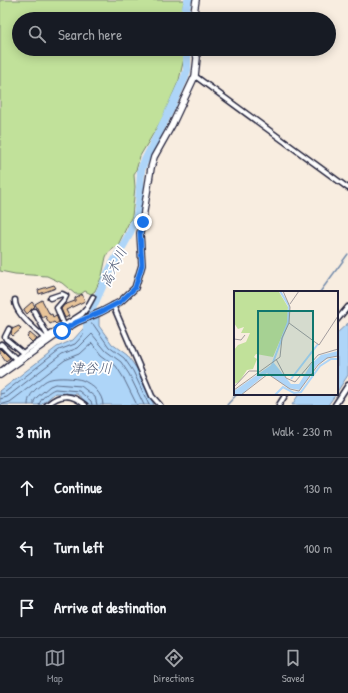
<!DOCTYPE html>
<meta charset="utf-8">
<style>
body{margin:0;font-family:"Patrick Hand","Klee One",sans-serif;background:#242831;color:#f1f3f6}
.stop{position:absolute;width:12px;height:12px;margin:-9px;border:3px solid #1a73e8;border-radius:50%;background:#fff}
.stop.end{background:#1a73e8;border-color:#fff;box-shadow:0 1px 4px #0008}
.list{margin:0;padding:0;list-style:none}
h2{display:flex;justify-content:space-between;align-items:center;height:52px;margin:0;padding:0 16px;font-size:17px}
h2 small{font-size:13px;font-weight:400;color:#9ea1a6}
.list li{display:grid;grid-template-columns:26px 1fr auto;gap:12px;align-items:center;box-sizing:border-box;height:60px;padding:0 16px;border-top:1px solid #363941}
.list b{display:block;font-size:15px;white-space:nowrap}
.list em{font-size:13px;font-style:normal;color:#9ea1a6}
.icon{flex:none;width:22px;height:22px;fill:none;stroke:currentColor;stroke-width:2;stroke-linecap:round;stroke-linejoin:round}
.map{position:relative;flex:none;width:348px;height:405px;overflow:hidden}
.search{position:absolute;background:#171b24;box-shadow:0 2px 10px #0003;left:12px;right:12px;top:12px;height:44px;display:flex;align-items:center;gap:10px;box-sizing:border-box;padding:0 14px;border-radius:22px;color:#9ea1a6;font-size:15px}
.sheet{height:232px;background:#171b24}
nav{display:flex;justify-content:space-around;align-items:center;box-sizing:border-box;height:56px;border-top:1px solid #363941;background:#171b24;font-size:11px;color:#9ea1a6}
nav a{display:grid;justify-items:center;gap:2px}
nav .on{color:#8c9099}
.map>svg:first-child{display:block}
.green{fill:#c1e19a;stroke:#72826a}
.water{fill:#aed5f8;stroke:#768dac}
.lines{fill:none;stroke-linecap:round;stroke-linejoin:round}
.shore{stroke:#5a6a87;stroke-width:1}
.stream{stroke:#768dac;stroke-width:1.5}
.river{stroke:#aed5f8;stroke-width:8}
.building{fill:#e8c499;stroke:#22223b}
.street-casing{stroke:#22223b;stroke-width:7}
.secondary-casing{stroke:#22223b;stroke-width:8}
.street{stroke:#fff;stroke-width:4}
.secondary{stroke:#fff;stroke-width:5.5}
.route{stroke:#1a73e8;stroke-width:5}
.labels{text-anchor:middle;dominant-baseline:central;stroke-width:3.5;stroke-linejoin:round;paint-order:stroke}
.water-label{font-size:14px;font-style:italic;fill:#4c5874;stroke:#fff}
.inset-river{fill:none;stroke:#aed5f8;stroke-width:2}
.inset-road{fill:none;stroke:#a29c9e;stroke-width:1}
.view{fill:#0f766e;fill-opacity:0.15;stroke:#0f766e;stroke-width:2}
.inset-edge{fill:none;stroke:#22223b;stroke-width:2}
</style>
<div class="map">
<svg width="348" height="405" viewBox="0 0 348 405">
<rect width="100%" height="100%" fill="#f8ede0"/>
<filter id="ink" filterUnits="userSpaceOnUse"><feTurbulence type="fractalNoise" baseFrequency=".025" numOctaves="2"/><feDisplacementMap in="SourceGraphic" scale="8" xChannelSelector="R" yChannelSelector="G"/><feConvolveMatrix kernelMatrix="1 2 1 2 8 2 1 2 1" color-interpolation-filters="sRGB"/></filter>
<g filter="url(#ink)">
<!-- green -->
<path class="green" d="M 0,0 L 184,0 L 181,19 L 19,19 L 19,49 L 183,49 L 185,54 L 179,80 L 162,119 L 140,156 L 137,167 L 134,175 L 135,187 L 132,216 L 118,245 L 108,253 L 106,257 L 102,276 L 95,291 L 91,294 L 85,291 L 81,294 L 75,294 L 62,283 L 47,276 L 15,274 L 0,271 Z"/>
<!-- water -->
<path class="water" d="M 99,317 L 99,326 L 112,344 L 127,355 L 137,369 L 154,405 L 90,405 L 77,394 L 55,393 L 41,405 L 0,405 L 0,391 L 57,347 L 73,340 L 83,329 L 88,321 Z
M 348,323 L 348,375 L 337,392 L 337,333 Z
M 299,394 L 336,394 L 328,405 L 292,405 Z"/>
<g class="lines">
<!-- shore -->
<path class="shore" d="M 0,394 L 4,393 L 59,350 L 75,344 L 86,332 L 91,324 L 93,324 L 109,347 L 124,358 L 133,371 L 149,405
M 0,399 L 7,397 L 62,354 L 78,348 L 92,334 L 106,351 L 121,362 L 129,374 L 144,405
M 0,405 L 10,402 L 65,360 L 80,354 L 92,343 L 101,355 L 116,366 L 123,377 L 137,405
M 28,405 C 28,398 31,394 36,389 C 41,385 45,380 51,379 C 58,377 76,378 82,380 C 92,384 103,394 103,405
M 34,405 L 34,401 L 37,397 L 50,386 L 55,384 L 81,386 L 95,397 L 97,405
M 39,405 C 40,399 49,391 55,389 L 79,391 L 91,401 L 92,405"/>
<!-- stream -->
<path class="stream" d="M 320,292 L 348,254
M 227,405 L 237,394"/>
<!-- river -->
<path class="river" d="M 183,19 L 188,0
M 87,332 L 87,320 L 110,269 L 129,235 L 137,215 L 139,203 L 141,170 L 144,162 L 168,114 L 185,77 L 187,70 L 187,49"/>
</g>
<!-- building -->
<path class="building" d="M 54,285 L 56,288 L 39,294 L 38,290 Z
M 82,294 L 85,301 L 66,310 L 69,316 L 65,318 L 61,309 L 64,305 L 75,301 L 75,298 Z
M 42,300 L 50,315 L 52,314 L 53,317 L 56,315 L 59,322 L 56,324 L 54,322 L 50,324 L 45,316 L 42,318 L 35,304 Z
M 32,302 L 35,306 L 27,314 L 24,310 L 24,309 Z
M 19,326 L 21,329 L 13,336 L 11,334 L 12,329 Z
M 30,333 L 37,339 L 32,342 L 27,337 Z
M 0,348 L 10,358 L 6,361 L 0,353 Z"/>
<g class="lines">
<!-- street casing -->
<g class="street-casing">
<path id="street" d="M 195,76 L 348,188
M 50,298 L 62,294 L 66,296 L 64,300 L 57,308 L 64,325
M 15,300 C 14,313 36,329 45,339
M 113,305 L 152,396 L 160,405
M 34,311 L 48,336
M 337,320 L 348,307
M 9,329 L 5,337 L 6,339 L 23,353
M 0,345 L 1,344 L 16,359
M 0,372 L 28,349 L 82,314 L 87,308 L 93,297
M 47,405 C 61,393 72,394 85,405
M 279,405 L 286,394
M 335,405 L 348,385"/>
</g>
<!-- secondary casing -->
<g class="secondary-casing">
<path id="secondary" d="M 193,19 L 196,0
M 0,375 L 62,331 L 77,322 L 101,312 L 120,302 L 135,288 L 142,265 L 140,233 L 143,222 L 144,211 L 151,168 L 154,157 L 172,125 L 195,76 L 197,58 L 195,49"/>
</g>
<!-- street -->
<use href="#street" class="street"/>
<!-- secondary -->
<use href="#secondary" class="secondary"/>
</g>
</g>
<g class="lines" filter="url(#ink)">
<!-- route -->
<path class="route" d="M 62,331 L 77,322 L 101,312 L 120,302 L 135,288 L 142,265 L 140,233 L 143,222"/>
</g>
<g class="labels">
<!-- water labels -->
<g class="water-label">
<text transform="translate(113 267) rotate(-64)">高木川</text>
<text x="91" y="367">津谷川</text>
</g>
</g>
<!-- overview -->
<g transform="translate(234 291)">
<rect width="104" height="104" fill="#f8ede0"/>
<path d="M 0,0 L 45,1 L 54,16 L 53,33 L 39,66 L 22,63 L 20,66 L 23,68 L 19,78 L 13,79 L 5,91 L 0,93 L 0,59 L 4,54 L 12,51 L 16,42 L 7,42 L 10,36 L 4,38 L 0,32 Z" fill="#c1e19a"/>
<path d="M 104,60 L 104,65 L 96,66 L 83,74 L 66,99 L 54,97 L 33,82 L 7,104 L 0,104 L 0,100 L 40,72 L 57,93 L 65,93 L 77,73 L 87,64 Z" fill="#aed5f8"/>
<path class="inset-river" d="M 38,74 L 54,31 L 55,15 L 46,0M 57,88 L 84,53M 41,104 L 49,96 L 60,102 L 67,101 L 86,75 L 97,68 L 104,68"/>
<path class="inset-road" d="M 56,13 L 65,0M 55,32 L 85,54 L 104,25M 0,48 L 7,49 L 11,44M 42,68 L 52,87 L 61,91 L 84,64 L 104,58M 0,96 L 15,80 L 23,80M 0,99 L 46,66 L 48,47 L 55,32 L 56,16 L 49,0M 7,104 L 34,83 L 56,98 L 65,100 L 84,74 L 93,67 L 104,65"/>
<path class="view" d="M 24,20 L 79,20 L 79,84 L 24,84 Z"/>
<rect width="104" height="104" class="inset-edge"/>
</g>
</svg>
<div class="stop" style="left:62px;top:331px"></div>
<div class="stop end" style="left:143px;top:222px"></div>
<div class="search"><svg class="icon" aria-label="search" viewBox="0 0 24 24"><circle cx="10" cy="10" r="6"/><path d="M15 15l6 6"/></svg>Search here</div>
</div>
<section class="sheet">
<h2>3 min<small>Walk · 230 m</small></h2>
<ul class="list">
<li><svg class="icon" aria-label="ahead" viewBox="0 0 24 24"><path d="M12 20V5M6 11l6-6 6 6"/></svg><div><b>Continue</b></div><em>130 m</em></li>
<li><svg class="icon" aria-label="left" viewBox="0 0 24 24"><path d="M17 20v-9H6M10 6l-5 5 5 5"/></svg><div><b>Turn left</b></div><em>100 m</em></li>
<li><svg class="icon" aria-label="arrive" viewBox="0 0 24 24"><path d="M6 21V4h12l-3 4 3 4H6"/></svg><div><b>Arrive at destination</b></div></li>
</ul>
</section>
<nav>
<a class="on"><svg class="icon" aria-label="map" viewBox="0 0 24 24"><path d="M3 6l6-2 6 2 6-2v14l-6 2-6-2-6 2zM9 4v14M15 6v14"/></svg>Map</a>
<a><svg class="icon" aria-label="directions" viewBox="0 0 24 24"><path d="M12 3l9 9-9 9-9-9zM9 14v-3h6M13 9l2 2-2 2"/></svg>Directions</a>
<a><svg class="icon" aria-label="saved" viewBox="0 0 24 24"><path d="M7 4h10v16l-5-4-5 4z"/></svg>Saved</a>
</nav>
